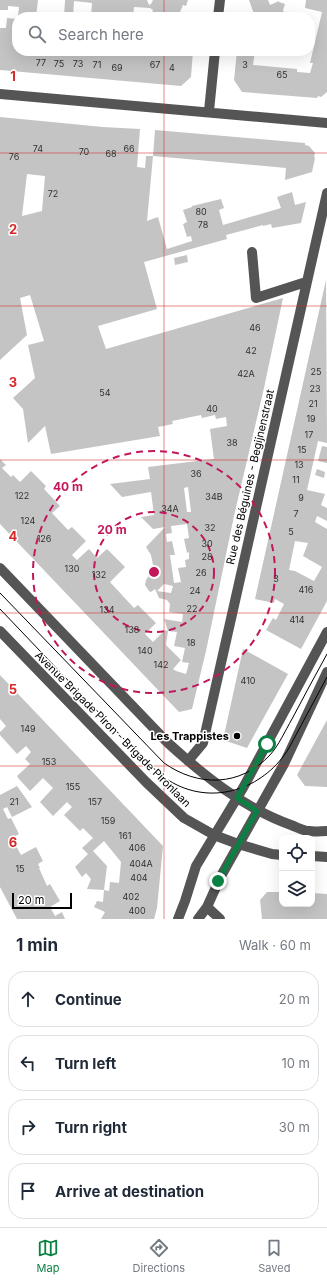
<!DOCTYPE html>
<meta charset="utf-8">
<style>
body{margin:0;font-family:Inter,sans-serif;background:#f6f6f7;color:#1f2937}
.controls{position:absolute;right:12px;bottom:12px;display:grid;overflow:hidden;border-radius:8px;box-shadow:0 4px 16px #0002}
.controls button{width:36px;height:36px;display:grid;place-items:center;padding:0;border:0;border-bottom:1px solid #e0e1e3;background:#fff;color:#1f2937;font:20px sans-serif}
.scale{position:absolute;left:12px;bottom:10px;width:60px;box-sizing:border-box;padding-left:4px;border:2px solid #000;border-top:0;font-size:11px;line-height:14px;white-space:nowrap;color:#000;-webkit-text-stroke:3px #fff;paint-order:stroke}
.stop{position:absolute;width:12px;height:12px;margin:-9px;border:3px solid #0b8043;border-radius:50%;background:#fff}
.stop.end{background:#0b8043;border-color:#fff;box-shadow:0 1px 4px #0008}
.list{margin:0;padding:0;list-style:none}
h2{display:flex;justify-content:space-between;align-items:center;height:52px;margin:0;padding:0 16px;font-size:17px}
h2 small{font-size:13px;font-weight:400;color:#747a83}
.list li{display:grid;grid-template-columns:26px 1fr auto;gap:12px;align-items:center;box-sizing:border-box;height:56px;margin:0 8px 8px;padding:0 8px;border:1px solid #e0e1e3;border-radius:16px}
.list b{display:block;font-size:15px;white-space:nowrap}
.list em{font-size:13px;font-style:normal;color:#747a83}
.icon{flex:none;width:22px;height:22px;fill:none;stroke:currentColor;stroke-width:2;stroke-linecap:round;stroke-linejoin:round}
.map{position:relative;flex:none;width:327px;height:919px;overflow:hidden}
.search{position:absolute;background:#fff;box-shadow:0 4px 16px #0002;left:12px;right:12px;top:12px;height:44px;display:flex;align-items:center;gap:10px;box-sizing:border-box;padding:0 14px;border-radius:16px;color:#747a83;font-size:15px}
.sheet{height:308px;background:#fff}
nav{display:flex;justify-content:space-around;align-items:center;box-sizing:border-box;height:56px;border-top:1px solid #e0e1e3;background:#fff;font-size:11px;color:#747a83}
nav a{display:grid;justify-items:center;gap:2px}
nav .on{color:#0b8043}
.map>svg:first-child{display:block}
.building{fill:#c4c4c4;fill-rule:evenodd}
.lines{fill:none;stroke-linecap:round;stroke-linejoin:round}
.minor{stroke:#555;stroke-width:10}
.tram{stroke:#000;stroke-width:1}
.route{stroke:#0b8043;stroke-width:5}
.grid{fill:none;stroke:#d62828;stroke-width:1;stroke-opacity:0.55}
.ring{fill:none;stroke:#c2185b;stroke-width:2;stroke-dasharray:7 5}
.poi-dot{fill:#000;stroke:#fff;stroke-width:1.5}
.labels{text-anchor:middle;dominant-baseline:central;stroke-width:3;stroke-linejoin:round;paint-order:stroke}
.number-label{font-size:9px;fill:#313131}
.street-label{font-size:11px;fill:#000;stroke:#fff}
.poi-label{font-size:11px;font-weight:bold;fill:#000;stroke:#fff;text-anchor:end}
.grid-label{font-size:13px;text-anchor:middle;font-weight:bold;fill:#d62828;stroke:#fff;stroke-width:3;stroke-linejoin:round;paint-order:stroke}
.centre{fill:#c2185b;stroke:#fff;stroke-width:2}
.ring-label{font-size:12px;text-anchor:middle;font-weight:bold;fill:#c2185b;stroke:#fff;stroke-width:3;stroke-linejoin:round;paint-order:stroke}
</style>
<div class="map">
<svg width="327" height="919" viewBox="0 0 327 919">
<rect width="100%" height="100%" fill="#fff"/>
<!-- building -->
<path class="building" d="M 0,0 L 38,0 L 36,17 L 18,17 L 19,7 L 8,6 L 8,10 L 0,10 Z
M 65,0 L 147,0 L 149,5 L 151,4 L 153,0 L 188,0 L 186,6 L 183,5 L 178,17 L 147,17 L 152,13 L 153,10 L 150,8 L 134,7 L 133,17 L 91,17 L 92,3 L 74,1 L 73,17 L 64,17 Z
M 249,0 L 268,0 L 270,5 L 279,1 L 279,2 L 285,4 L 283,10 L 285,15 L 290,17 L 255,17 Z
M 306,0 L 327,0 L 327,92 L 321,97 L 318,96 L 317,98 L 242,92 L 234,80 L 237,51 L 255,51 L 253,65 L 297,69 L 297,72 L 310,73 L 313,63 L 310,63 L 322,12 L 305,8 Z
M 7,18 L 17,19 L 17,51 L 115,51 L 115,52 L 171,56 L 172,51 L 193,51 L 191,77 L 181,86 L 0,70 L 0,28 L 6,28 Z
M 0,117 L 103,127 L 140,129 L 137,167 L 145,168 L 146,156 L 153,156 L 147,221 L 158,217 L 167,249 L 192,241 L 191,236 L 187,237 L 183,224 L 187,222 L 183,210 L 192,207 L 192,206 L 221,199 L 224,208 L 219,210 L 223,225 L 281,208 L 277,197 L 292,192 L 295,205 L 306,202 L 301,223 L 272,228 L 271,224 L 263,226 L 263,225 L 226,235 L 227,239 L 144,262 L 157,309 L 98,326 L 106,349 L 283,298 L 264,388 L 234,516 L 206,651 L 192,709 L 179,712 L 0,524 L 0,459 L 6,465 L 2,468 L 11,477 L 13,475 L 20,482 L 31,471 L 46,486 L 44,489 L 60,506 L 52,513 L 68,530 L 72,527 L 86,541 L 72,555 L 77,560 L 89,549 L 97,558 L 107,549 L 125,567 L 110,582 L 134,608 L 138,605 L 156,623 L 145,634 L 153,642 L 165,630 L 168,631 L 166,645 L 181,660 L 173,669 L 176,671 L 186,674 L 189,663 L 182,662 L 185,648 L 174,646 L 177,632 L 168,631 L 164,619 L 182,622 L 183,614 L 169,612 L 170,604 L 167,600 L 159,598 L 155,589 L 151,592 L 149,591 L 145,585 L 146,580 L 152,571 L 153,565 L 151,555 L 146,547 L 165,527 L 153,529 L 141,517 L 154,515 L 151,492 L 122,497 L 110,484 L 150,479 L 148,467 L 214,459 L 210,429 L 227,426 L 226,417 L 216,419 L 215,415 L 202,418 L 201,415 L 172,421 L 173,424 L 158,427 L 160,436 L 51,454 L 45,426 L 28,443 L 23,409 L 13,398 L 35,378 L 28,345 L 44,341 L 30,295 L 20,298 L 27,335 L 0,360 ZM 27,174 L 45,176 L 42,211 L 22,216 ZM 188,487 L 191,512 L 187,512 L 184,488 ZM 187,524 L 189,538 L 184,539 L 187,553 L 189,552 L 189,559 L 185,560 L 186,567 L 178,568 L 181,582 L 174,583 L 170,555 L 175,555 L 172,541 L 167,542 L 166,534 L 172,533 L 171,526 ZM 164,584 L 173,586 L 171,593 L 157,591 Z
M 155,130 L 305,143 L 305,145 L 309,146 L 315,153 L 314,157 L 315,158 L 312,172 L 285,180 L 286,168 L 153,156 Z
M 187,255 L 188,262 L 175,265 L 174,258 Z
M 326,280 L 327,443 L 318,441 L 307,490 L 325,494 L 321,505 L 327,508 L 327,521 L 317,516 L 315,522 L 327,529 L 327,601 L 301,649 L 266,630 L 273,618 L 276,620 L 284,604 L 275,599 L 274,603 L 255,599 ZM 295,541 L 308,543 L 303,556 L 322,567 L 314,581 L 295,571 L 289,570 Z
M 322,446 L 327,447 L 327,463 L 318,461 Z
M 317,469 L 325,472 L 324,478 L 315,475 Z
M 243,649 L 288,674 L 247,748 L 223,740 Z
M 0,675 L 163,846 L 157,908 L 154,919 L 101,919 L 105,912 L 94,907 L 97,901 L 103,902 L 104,890 L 109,891 L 110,882 L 119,883 L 121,862 L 104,841 L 93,851 L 107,866 L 104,890 L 87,889 L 91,879 L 86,873 L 82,877 L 75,867 L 88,854 L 82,848 L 93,838 L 83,828 L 80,831 L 64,815 L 72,807 L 67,802 L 53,816 L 40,802 L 53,788 L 43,778 L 30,791 L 19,779 L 17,776 L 30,764 L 25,759 L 31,752 L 26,746 L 17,754 L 0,735 L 0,732 L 6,726 L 0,719 Z
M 327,720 L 327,787 L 305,786 L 297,775 Z
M 17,786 L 32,807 L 12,817 L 7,807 L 3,809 L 8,819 L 11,818 L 19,834 L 12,838 L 21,855 L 36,847 L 43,861 L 38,864 L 40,868 L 39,868 L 47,886 L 50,884 L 60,901 L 50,907 L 55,916 L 62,912 L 65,919 L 17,919 L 0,887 L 0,795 Z
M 267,892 L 282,892 L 282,904 L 312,904 L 312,893 L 327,894 L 327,919 L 262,919 L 260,900 Z"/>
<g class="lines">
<!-- minor -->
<path class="minor" d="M 218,17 L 220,0
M 0,94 L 327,123
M 209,111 L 215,51
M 252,252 L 256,298 L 306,282
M 0,568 L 167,742 C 203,775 245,809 291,825 C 297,827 303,831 309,831 C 315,832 321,831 327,831
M 0,631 L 146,782 L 184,818 L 214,835 L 238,844 L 272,854 L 282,855
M 188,761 L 203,743 L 327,193
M 312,856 L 327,857
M 207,907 L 220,919
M 178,919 L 185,901 L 196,866 L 243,788 L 327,632
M 198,919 L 207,907 L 221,876 L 284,764 L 327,672"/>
<!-- tram -->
<path class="tram" d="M 0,593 L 164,763 C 198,787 240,787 270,755 C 279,745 285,731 292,719 C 304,697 315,675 327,654
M 0,609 L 143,759 C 154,768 164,779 177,785 C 219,805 266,786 289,748 L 327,677"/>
</g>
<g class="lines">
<!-- route -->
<path class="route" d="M 218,881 L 257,811 L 237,798 L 267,744"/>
</g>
<!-- grid -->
<path class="grid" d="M 164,0 L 164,17M 164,51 L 164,919M 0,153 L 327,153M 0,306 L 327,306M 0,460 L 327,460M 0,613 L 327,613M 0,766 L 327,766"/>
<!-- distance rings -->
<g class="ring">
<circle cx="154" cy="572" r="60"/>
<circle cx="154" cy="572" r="121"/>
</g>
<!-- markers -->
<circle class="poi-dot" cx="237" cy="736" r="4"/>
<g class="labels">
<!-- number labels -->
<g class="number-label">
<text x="41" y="62">77</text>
<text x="59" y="63">75</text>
<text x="78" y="63">73</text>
<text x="97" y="64">71</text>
<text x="155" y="64">67</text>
<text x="245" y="64">3</text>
<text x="117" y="67">69</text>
<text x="172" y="67">4</text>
<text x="282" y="74">65</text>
<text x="38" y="148">74</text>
<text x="129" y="148">66</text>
<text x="84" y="151">70</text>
<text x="111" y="153">68</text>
<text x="14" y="156">76</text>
<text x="53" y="193">72</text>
<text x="201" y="211">80</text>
<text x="203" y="224">78</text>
<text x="255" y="327">46</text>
<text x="251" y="350">42</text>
<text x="316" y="371">25</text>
<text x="246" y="373">42A</text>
<text x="315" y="388">23</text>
<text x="105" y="392">54</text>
<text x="313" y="403">21</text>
<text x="212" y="408">40</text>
<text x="311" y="418">19</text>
<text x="309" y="434">17</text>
<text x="232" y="442">38</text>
<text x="302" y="449">15</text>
<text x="299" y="464">13</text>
<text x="196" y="473">36</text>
<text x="296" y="479">11</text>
<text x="22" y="495">122</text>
<text x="214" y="496">34B</text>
<text x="301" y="497">9</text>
<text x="170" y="508">34A</text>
<text x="296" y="513">7</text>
<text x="28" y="520">124</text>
<text x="210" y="527">32</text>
<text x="291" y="531">5</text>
<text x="44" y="538">126</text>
<text x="207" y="543">30</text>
<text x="207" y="556">28</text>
<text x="72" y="568">130</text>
<text x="201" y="572">26</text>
<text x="99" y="574">132</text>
<text x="276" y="578">3</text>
<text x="306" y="589">416</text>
<text x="195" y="590">24</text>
<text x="192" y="608">22</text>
<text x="107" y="609">134</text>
<text x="297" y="619">414</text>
<text x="132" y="629">138</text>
<text x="191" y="642">18</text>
<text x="145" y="650">140</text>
<text x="161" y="664">142</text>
<text x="248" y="680">410</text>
<text x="28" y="728">149</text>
<text x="49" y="761">153</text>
<text x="73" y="786">155</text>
<text x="14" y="801">21</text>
<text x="95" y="801">157</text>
<text x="108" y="820">159</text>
<text x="125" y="835">161</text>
<text x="137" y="847">406</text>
<text x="141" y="863">404A</text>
<text x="20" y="868">15</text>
<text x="139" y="877">404</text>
<text x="131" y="896">402</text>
<text x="137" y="910">400</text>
</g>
<!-- street labels -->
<g class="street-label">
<text transform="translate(250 477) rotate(-77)">Rue des Béguines - Begijnenstraat</text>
<text transform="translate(113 729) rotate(45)">Avenue Brigade Piron - Brigade Pironlaan</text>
</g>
<!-- poi labels -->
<g class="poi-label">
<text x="229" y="736">Les Trappistes</text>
</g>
</g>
<g class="grid-label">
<text x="13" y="81">1</text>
<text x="13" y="234">2</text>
<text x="13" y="387">3</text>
<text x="13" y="541">4</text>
<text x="13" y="694">5</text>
<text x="13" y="847">6</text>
</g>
<circle cx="154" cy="572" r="6" class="centre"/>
<g class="ring-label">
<text x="68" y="491">40 m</text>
<text x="112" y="534">20 m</text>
</g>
</svg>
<div class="controls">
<button><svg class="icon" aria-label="locate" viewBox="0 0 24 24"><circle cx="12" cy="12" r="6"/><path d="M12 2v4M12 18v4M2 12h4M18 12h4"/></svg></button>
<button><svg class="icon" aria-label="layers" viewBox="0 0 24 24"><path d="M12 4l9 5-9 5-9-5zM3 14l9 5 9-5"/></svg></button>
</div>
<div class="scale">20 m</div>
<div class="stop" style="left:267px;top:744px"></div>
<div class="stop end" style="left:218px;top:881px"></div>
<div class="search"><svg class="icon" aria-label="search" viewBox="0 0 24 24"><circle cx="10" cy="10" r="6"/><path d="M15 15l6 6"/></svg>Search here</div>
</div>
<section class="sheet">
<h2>1 min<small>Walk · 60 m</small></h2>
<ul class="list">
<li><svg class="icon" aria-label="ahead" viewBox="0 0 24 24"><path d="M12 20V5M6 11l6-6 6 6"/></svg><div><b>Continue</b></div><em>20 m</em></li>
<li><svg class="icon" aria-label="left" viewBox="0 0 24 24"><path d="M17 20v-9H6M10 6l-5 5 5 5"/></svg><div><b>Turn left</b></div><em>10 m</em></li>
<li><svg class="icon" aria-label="right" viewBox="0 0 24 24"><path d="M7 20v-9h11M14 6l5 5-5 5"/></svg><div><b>Turn right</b></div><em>30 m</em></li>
<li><svg class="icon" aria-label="arrive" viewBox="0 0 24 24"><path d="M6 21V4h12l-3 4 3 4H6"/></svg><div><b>Arrive at destination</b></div></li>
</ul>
</section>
<nav>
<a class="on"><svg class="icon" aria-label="map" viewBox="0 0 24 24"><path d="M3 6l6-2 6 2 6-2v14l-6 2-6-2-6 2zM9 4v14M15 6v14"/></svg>Map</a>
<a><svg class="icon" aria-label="directions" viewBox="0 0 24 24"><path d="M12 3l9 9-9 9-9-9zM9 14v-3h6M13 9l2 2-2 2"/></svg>Directions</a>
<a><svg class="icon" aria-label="saved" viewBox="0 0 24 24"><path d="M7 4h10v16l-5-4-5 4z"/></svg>Saved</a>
</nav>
